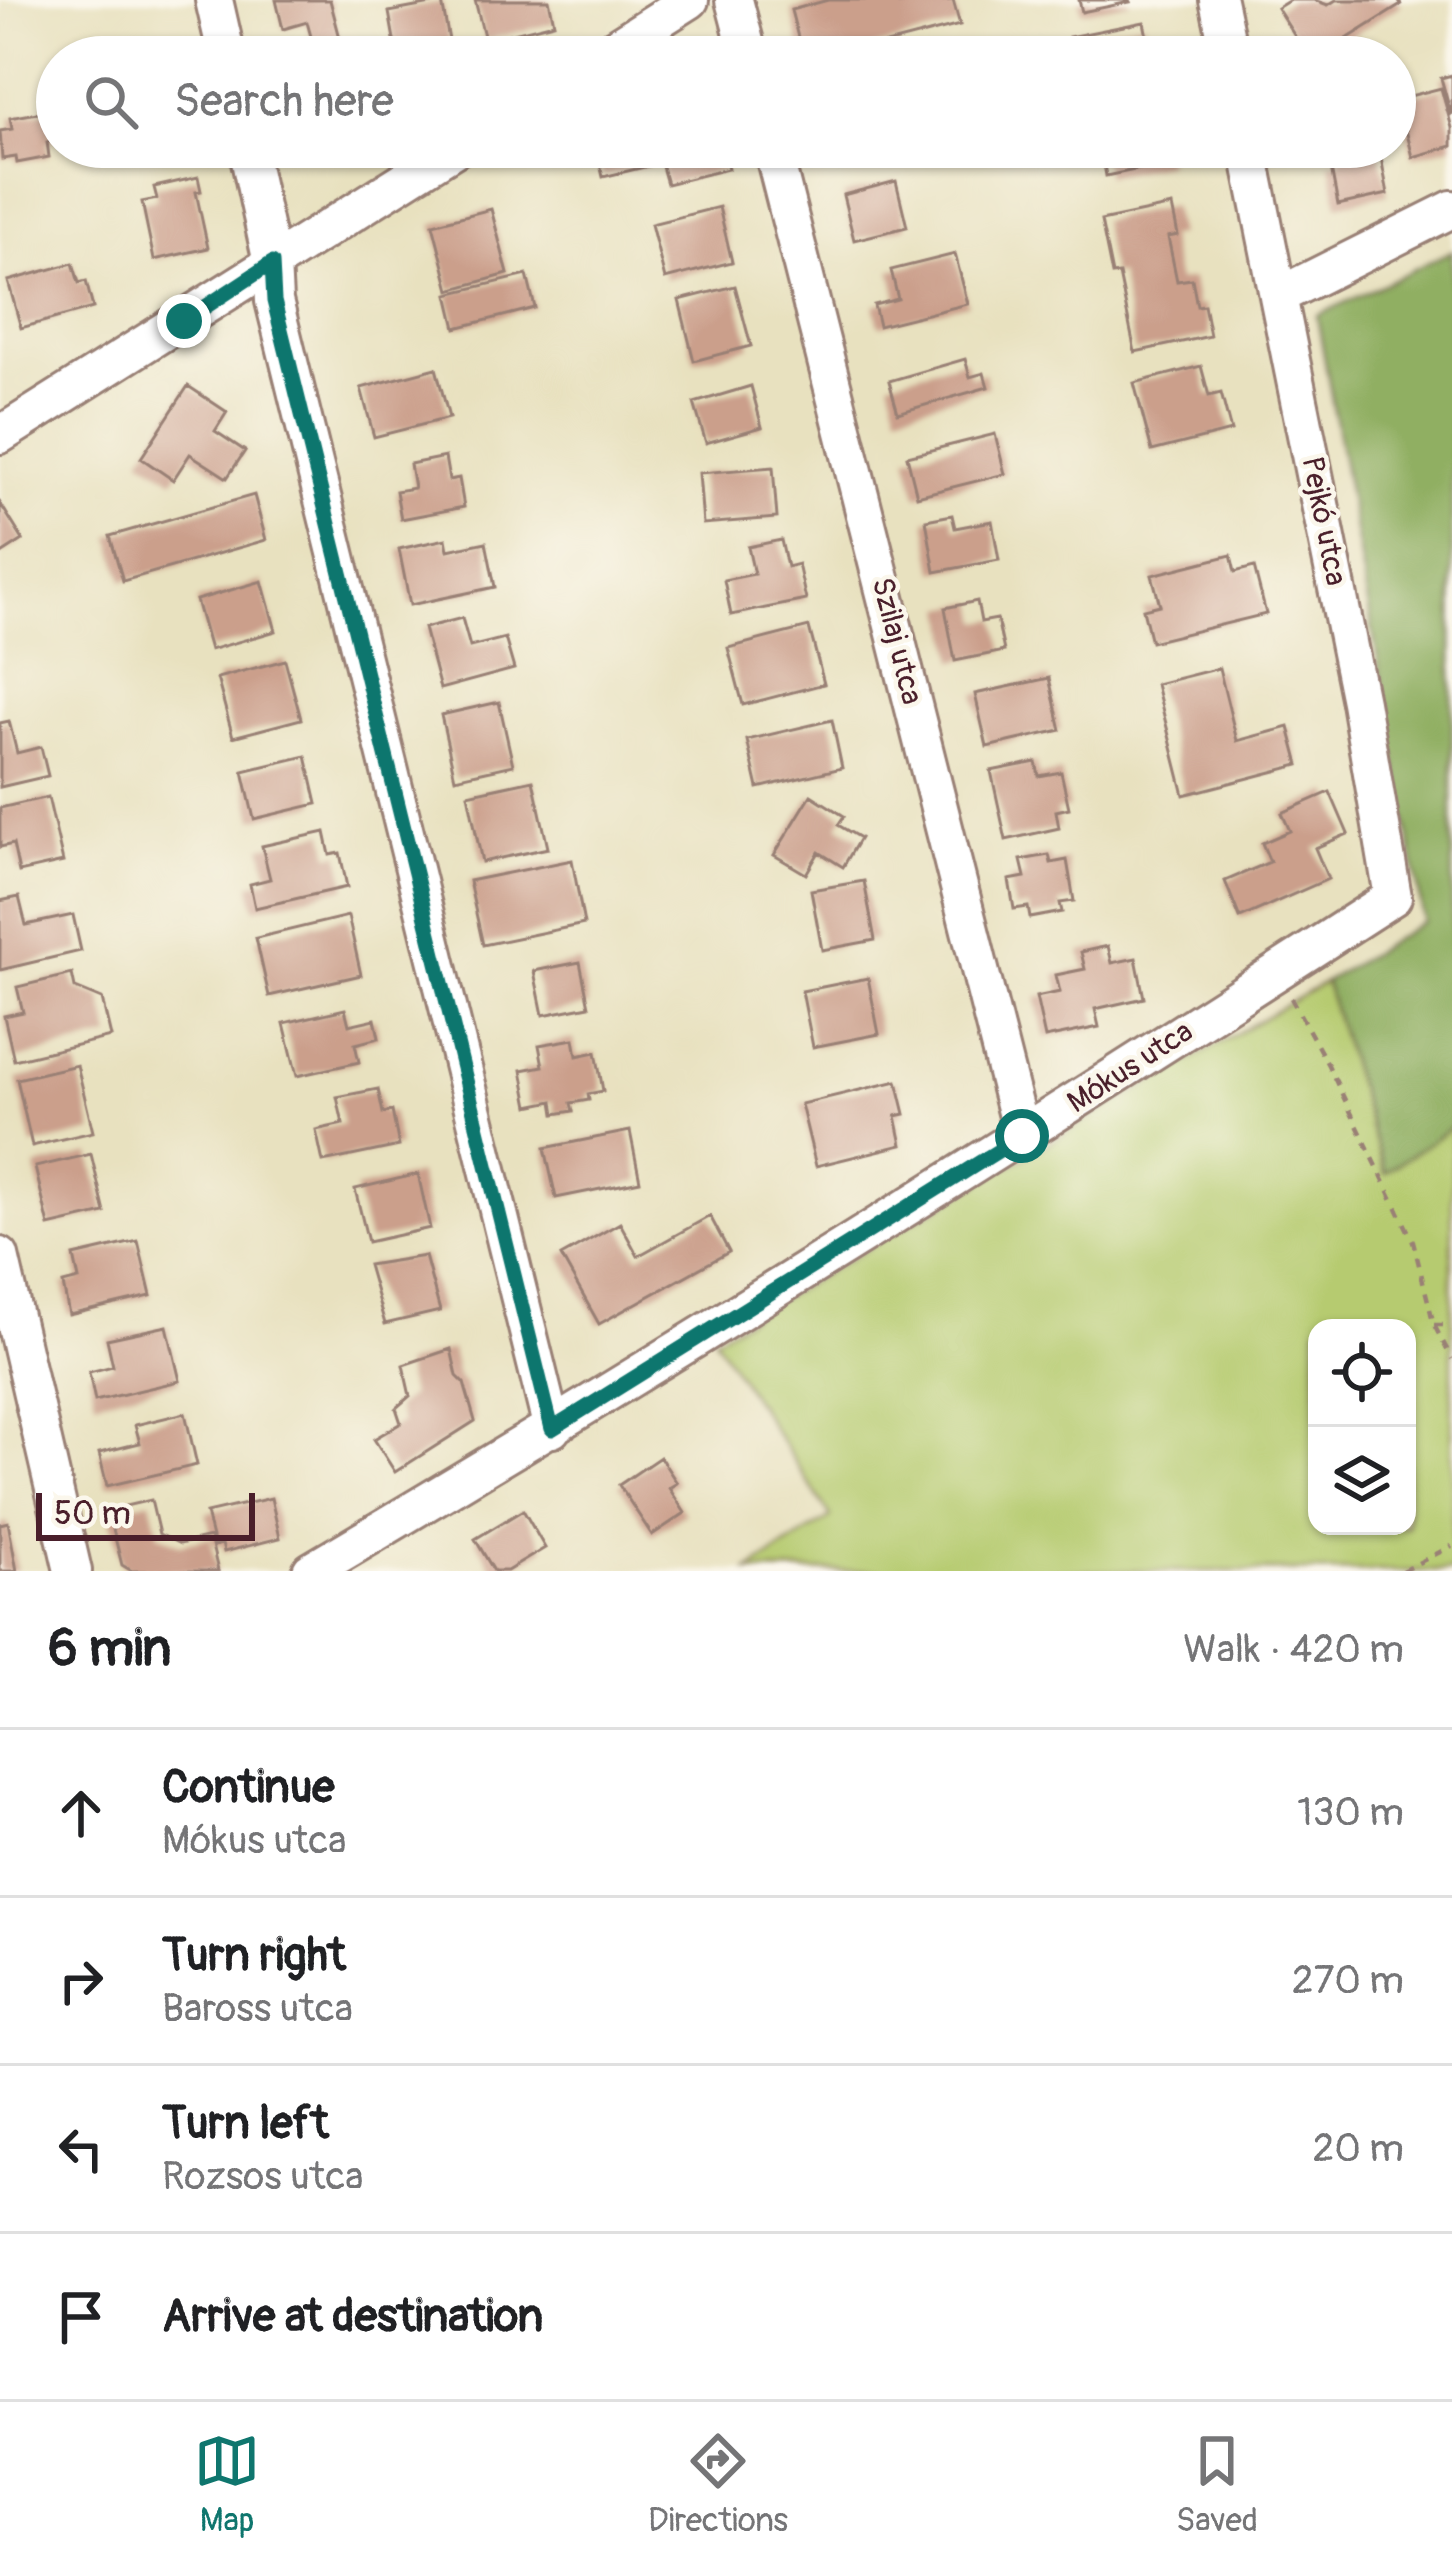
<!DOCTYPE html>
<meta charset="utf-8">
<style>
body{margin:0;font-family:Pangolin,sans-serif;background:#f6f6f6;color:#202124}
.controls{position:absolute;right:36px;bottom:36px;display:grid;overflow:hidden;border-radius:24px;box-shadow:0 3px 9px #0004}
.controls button{width:108px;height:108px;display:grid;place-items:center;padding:0;border:0;border-bottom:3px solid #e0e0e0;background:#fff;color:#202124;font:60px sans-serif}
.scale{position:absolute;left:36px;bottom:30px;width:219px;box-sizing:border-box;padding-left:12px;border:6px solid #4a1f2b;border-top:0;font-size:33px;line-height:42px;white-space:nowrap;color:#4a1f2b;-webkit-text-stroke:9px #fbf7ec;paint-order:stroke}
.stop{position:absolute;width:36px;height:36px;margin:-27px;border:9px solid #0f766e;border-radius:50%;background:#fff}
.stop.end{background:#0f766e;border-color:#fff;box-shadow:0 3px 12px #0008}
.list{margin:0;padding:0;list-style:none}
h2{display:flex;justify-content:space-between;align-items:center;height:156px;margin:0;padding:0 48px;font-size:51px}
h2 small{font-size:39px;font-weight:400;color:#757577}
.list li{display:grid;grid-template-columns:78px 1fr auto;gap:36px;align-items:center;box-sizing:border-box;height:168px;padding:0 48px;border-top:3px solid #e0e0e0}
.list b{display:block;font-size:45px;white-space:nowrap}
.list p{margin:0;font-size:39px;white-space:nowrap;color:#757577}
.list em{font-size:39px;font-style:normal;color:#757577}
.icon{flex:none;width:66px;height:66px;fill:none;stroke:currentColor;stroke-width:2;stroke-linecap:round;stroke-linejoin:round}
.map{position:relative;flex:none;width:1452px;height:1571px;overflow:hidden}
.search{position:absolute;background:#fff;box-shadow:0 3px 9px #0004;left:36px;right:36px;top:36px;height:132px;display:flex;align-items:center;gap:30px;box-sizing:border-box;padding:0 42px;border-radius:66px;color:#757577;font-size:45px}
.sheet{height:828px;background:#fff}
nav{display:flex;justify-content:space-around;align-items:center;box-sizing:border-box;height:168px;border-top:3px solid #e0e0e0;background:#fff;font-size:33px;color:#757577}
nav a{display:grid;justify-items:center;gap:6px}
nav .on{color:#0f766e}
.map>svg:first-child{display:block}
.green{fill:#b6cb6f;stroke:#80754d;stroke-width:3;fill-rule:evenodd}
.forest{fill:#90af62;stroke:#6d6746;stroke-width:3}
.building{fill:#cb9f8b}
.lines{fill:none;stroke-linecap:round;stroke-linejoin:round}
.minor-casing{stroke:#998075;stroke-width:42}
.path{stroke:#998075;stroke-width:4.5;stroke-dasharray:9 9;stroke-linecap:butt}
.minor{stroke:#fff;stroke-width:36}
.route{stroke:#0f766e;stroke-width:15}
.labels{text-anchor:middle;dominant-baseline:central;stroke-width:9;stroke-linejoin:round;paint-order:stroke}
.street-label{font-size:30px;fill:#4a1f2b;stroke:#fbf7ec}
</style>
<div class="map">
<svg width="1452" height="1571" viewBox="0 0 1452 1571">
<rect width="100%" height="100%" fill="#fbf7ec"/>
<filter id="ink" filterUnits="userSpaceOnUse"><feTurbulence type="fractalNoise" baseFrequency=".00833" numOctaves="2"/><feDisplacementMap in="SourceGraphic" scale="24" xChannelSelector="R" yChannelSelector="G"/><feConvolveMatrix kernelMatrix="1 2 1 2 8 2 1 2 1" color-interpolation-filters="sRGB"/></filter>
<filter id="wash" filterUnits="userSpaceOnUse"><feTurbulence type="fractalNoise" baseFrequency=".004" numOctaves="4" result="noise"/><feDisplacementMap in="SourceGraphic" scale="48" xChannelSelector="R" yChannelSelector="G"/><feGaussianBlur stdDeviation="2.7" result="paint"/><feColorMatrix in="noise" values="0 0 0 0 0 0 0 0 0 0 0 0 0 0 0 0 0 1.4 0 .05"/><feComposite in="paint" operator="in"/></filter>
<g filter="url(#wash)">
<rect width="100%" height="100%" fill="#e8e1bf"/>
<!-- green -->
<path class="green" d="M 1325,982 L 1384,1172 L 1452,1127 L 1452,1571 L 748,1571 L 831,1517 L 714,1338 ZM 1317,1328 L 1407,1328 L 1407,1526 L 1317,1526 Z"/>
<!-- forest -->
<path class="forest" d="M 1452,251 L 1452,1127 L 1385,1173 L 1325,982 L 1424,921 L 1317,316 Z"/>
<g id="blocks">
<!-- building -->
<path class="building" d="M 276,0 L 330,0 L 345,57 L 297,57 L 315,51 L 307,22 L 283,29 Z
M 475,0 L 549,0 L 554,23 L 485,40 Z
M 828,0 L 898,0 L 899,4 L 953,0 L 960,25 L 836,57 L 803,57 L 791,10 Z
M 1079,0 L 1129,0 L 1130,2 L 1082,12 Z
M 1290,0 L 1314,0 L 1328,5 L 1336,0 L 1398,0 L 1401,5 L 1318,57 L 1308,57 L 1277,8 Z
M 442,2 L 452,57 L 417,57 L 414,41 L 395,45 L 389,12 Z
M 1144,22 L 1151,57 L 1073,57 L 1069,37 Z
M 1452,75 L 1452,113 L 1451,114 L 1441,78 Z
M 1441,88 L 1452,128 L 1452,146 L 1413,157 L 1398,99 Z
M 48,111 L 54,141 L 47,142 L 49,157 L 17,163 L 16,157 L 2,159 L 0,131 L 12,129 L 10,118 Z
M 596,147 L 723,147 L 728,169 L 667,184 L 661,163 L 603,177 Z
M 828,147 L 877,147 L 877,148 L 832,161 Z
M 1101,147 L 1164,147 L 1168,163 L 1106,176 Z
M 1345,147 L 1379,147 L 1388,194 L 1338,205 L 1330,163 L 1342,160 L 1340,149 Z
M 198,177 L 201,191 L 196,192 L 208,248 L 154,260 L 142,202 L 157,199 L 154,187 Z
M 896,181 L 907,227 L 854,240 L 843,195 Z
M 1172,206 L 1178,235 L 1168,237 L 1177,281 L 1192,279 L 1197,306 L 1204,305 L 1210,336 L 1135,352 L 1119,274 L 1112,275 L 1101,221 Z
M 719,207 L 732,262 L 665,279 L 651,224 Z
M 491,209 L 508,274 L 450,290 L 433,224 Z
M 955,254 L 968,304 L 879,326 L 874,305 L 898,299 L 891,270 Z
M 73,263 L 79,283 L 86,281 L 93,308 L 21,328 L 8,281 Z
M 527,275 L 535,308 L 456,328 L 448,294 Z
M 735,286 L 751,346 L 694,361 L 679,300 Z
M 965,359 L 970,377 L 984,373 L 988,387 L 898,413 L 889,381 Z
M 1201,366 L 1209,396 L 1221,393 L 1231,431 L 1152,451 L 1134,383 Z
M 436,368 L 449,418 L 374,437 L 361,388 Z
M 188,386 L 227,412 L 215,431 L 245,451 L 227,478 L 190,454 L 173,480 L 141,458 Z
M 751,386 L 762,427 L 706,443 L 694,403 Z
M 995,434 L 1005,474 L 917,496 L 907,456 Z
M 445,457 L 449,480 L 459,478 L 464,507 L 401,519 L 396,491 L 414,488 L 410,464 Z
M 773,467 L 777,518 L 703,524 L 699,473 Z
M 254,495 L 266,540 L 123,581 L 110,536 Z
M 0,503 L 23,540 L 0,555 Z
M 952,515 L 955,528 L 992,521 L 999,560 L 935,572 L 926,520 Z
M 446,539 L 448,550 L 486,542 L 495,587 L 410,605 L 399,549 Z
M 781,540 L 787,567 L 798,564 L 806,600 L 731,615 L 724,580 L 754,574 L 748,547 Z
M 1231,555 L 1235,572 L 1254,567 L 1266,614 L 1151,642 L 1143,609 L 1160,605 L 1152,575 Z
M 262,581 L 276,631 L 210,650 L 196,600 Z
M 977,601 L 981,622 L 997,619 L 1004,651 L 955,661 L 945,608 Z
M 462,618 L 470,647 L 505,638 L 514,669 L 440,689 L 424,628 Z
M 809,627 L 824,684 L 743,705 L 728,648 Z
M 285,660 L 301,719 L 233,737 L 217,678 Z
M 1219,668 L 1237,741 L 1289,727 L 1299,765 L 1184,795 L 1156,684 Z
M 1049,678 L 1061,730 L 987,747 L 975,694 Z
M 499,702 L 513,765 L 455,778 L 441,715 Z
M 832,720 L 842,768 L 758,788 L 747,740 Z
M 9,721 L 17,753 L 41,747 L 48,776 L 0,787 L 0,723 Z
M 306,756 L 317,804 L 254,819 L 243,771 Z
M 1036,762 L 1039,776 L 1061,772 L 1069,808 L 1056,811 L 1059,828 L 1006,840 L 991,771 Z
M 533,780 L 548,848 L 482,862 L 468,794 Z
M 1330,792 L 1348,834 L 1315,848 L 1328,879 L 1240,918 L 1225,881 L 1270,862 L 1262,843 L 1290,831 L 1282,813 Z
M 811,795 L 844,816 L 838,825 L 860,838 L 843,867 L 819,852 L 806,874 L 774,855 Z
M 48,797 L 63,862 L 19,872 L 13,844 L 0,847 L 0,808 Z
M 325,832 L 330,855 L 340,853 L 347,887 L 255,908 L 250,884 L 270,879 L 262,846 Z
M 1049,855 L 1051,863 L 1067,860 L 1074,901 L 1060,903 L 1062,912 L 1030,918 L 1028,907 L 1014,909 L 1009,880 L 1025,877 L 1021,860 Z
M 572,860 L 584,924 L 483,945 L 469,881 Z
M 864,881 L 875,940 L 822,950 L 811,890 Z
M 19,897 L 26,925 L 73,915 L 81,951 L 0,970 L 0,901 Z
M 348,916 L 361,975 L 269,996 L 256,938 Z
M 1108,946 L 1112,963 L 1136,958 L 1144,998 L 1095,1009 L 1099,1027 L 1045,1038 L 1036,997 L 1060,992 L 1056,975 L 1085,969 L 1081,952 Z
M 580,962 L 589,1006 L 543,1015 L 534,971 Z
M 72,974 L 75,988 L 102,999 L 111,1037 L 14,1060 L 4,1016 L 23,1012 L 17,987 Z
M 868,978 L 879,1034 L 813,1047 L 802,991 Z
M 345,1009 L 349,1025 L 375,1019 L 379,1038 L 355,1044 L 359,1062 L 297,1076 L 284,1023 Z
M 574,1039 L 577,1056 L 596,1052 L 603,1091 L 588,1094 L 589,1100 L 571,1103 L 573,1111 L 555,1114 L 553,1101 L 529,1106 L 522,1070 L 543,1066 L 539,1045 Z
M 77,1065 L 93,1132 L 32,1146 L 17,1079 Z
M 897,1081 L 905,1114 L 896,1116 L 902,1145 L 816,1166 L 801,1104 Z
M 378,1089 L 383,1113 L 392,1111 L 399,1146 L 323,1162 L 316,1130 L 343,1124 L 337,1097 Z
M 630,1131 L 640,1181 L 556,1198 L 545,1148 Z
M 91,1154 L 105,1213 L 49,1226 L 35,1167 Z
M 418,1174 L 430,1228 L 368,1242 L 355,1189 Z
M 710,1216 L 729,1252 L 599,1324 L 561,1256 L 620,1223 L 638,1256 Z
M 138,1241 L 151,1296 L 69,1315 L 63,1284 L 79,1280 L 74,1256 Z
M 425,1256 L 440,1311 L 385,1324 L 368,1265 Z
M 167,1326 L 180,1381 L 95,1401 L 89,1372 L 113,1366 L 107,1339 Z
M 451,1349 L 457,1376 L 464,1383 L 475,1421 L 395,1472 L 374,1439 L 401,1423 L 396,1408 L 410,1396 L 403,1365 Z
M 185,1413 L 197,1465 L 107,1486 L 99,1453 L 140,1443 L 135,1425 Z
M 660,1457 L 677,1483 L 669,1488 L 685,1513 L 652,1535 L 619,1485 Z
M 271,1498 L 280,1538 L 224,1552 L 222,1544 L 214,1546 L 206,1513 Z
M 151,1500 L 159,1534 L 180,1544 L 210,1537 L 218,1571 L 132,1571 L 122,1565 L 108,1510 Z
M 523,1510 L 545,1548 L 507,1571 L 494,1571 L 475,1539 Z
M 8,1522 L 17,1571 L 0,1571 L 0,1524 Z"/>
</g>
</g>
<g filter="url(#ink)">
<use href="#blocks" fill-opacity="0" stroke="#998075" stroke-width="3"/>
<g class="lines">
<!-- minor casing -->
<g class="minor-casing">
<path id="minor" d="M 214,0 L 227,57
M 734,0 L 749,57
M 1218,0 L 1230,57
M 600,57 L 690,0
M 247,147 L 272,263 L 274,301 L 552,1429
M 772,147 L 1022,1136
M 1278,296 L 1452,209
M 0,435 L 457,147
M 0,1256 L 73,1571
M 311,1571 C 677,1355 1036,1128 1393,897 L 1360,702 L 1248,147"/>
</g>
<!-- path -->
<path class="path" d="M 1291,998 L 1328,1065 L 1413,1241 L 1434,1325 L 1452,1359
M 1434,1325 L 1452,1325
M 1402,1571 L 1452,1546"/>
<!-- minor -->
<use href="#minor" class="minor"/>
</g>
</g>
<g class="lines" filter="url(#ink)">
<!-- route -->
<path class="route" d="M 184,321 L 272,263 L 274,301 L 552,1429 L 1022,1136"/>
</g>
<g class="labels">
<!-- street labels -->
<g class="street-label">
<text transform="translate(1324 521) rotate(79)">Pejkó utca</text>
<text transform="translate(897 641) rotate(76)">Szilaj utca</text>
<text transform="translate(1130 1067) rotate(-33)">Mókus utca</text>
</g>
</g>
</svg>
<div class="controls">
<button><svg class="icon" aria-label="locate" viewBox="0 0 24 24"><circle cx="12" cy="12" r="6"/><path d="M12 2v4M12 18v4M2 12h4M18 12h4"/></svg></button>
<button><svg class="icon" aria-label="layers" viewBox="0 0 24 24"><path d="M12 4l9 5-9 5-9-5zM3 14l9 5 9-5"/></svg></button>
</div>
<div class="scale">50 m</div>
<div class="stop" style="left:1022px;top:1136px"></div>
<div class="stop end" style="left:184px;top:321px"></div>
<div class="search"><svg class="icon" aria-label="search" viewBox="0 0 24 24"><circle cx="10" cy="10" r="6"/><path d="M15 15l6 6"/></svg>Search here</div>
</div>
<section class="sheet">
<h2>6 min<small>Walk · 420 m</small></h2>
<ul class="list">
<li><svg class="icon" aria-label="ahead" viewBox="0 0 24 24"><path d="M12 20V5M6 11l6-6 6 6"/></svg><div><b>Continue</b><p>Mókus utca</p></div><em>130 m</em></li>
<li><svg class="icon" aria-label="right" viewBox="0 0 24 24"><path d="M7 20v-9h11M14 6l5 5-5 5"/></svg><div><b>Turn right</b><p>Baross utca</p></div><em>270 m</em></li>
<li><svg class="icon" aria-label="left" viewBox="0 0 24 24"><path d="M17 20v-9H6M10 6l-5 5 5 5"/></svg><div><b>Turn left</b><p>Rozsos utca</p></div><em>20 m</em></li>
<li><svg class="icon" aria-label="arrive" viewBox="0 0 24 24"><path d="M6 21V4h12l-3 4 3 4H6"/></svg><div><b>Arrive at destination</b></div></li>
</ul>
</section>
<nav>
<a class="on"><svg class="icon" aria-label="map" viewBox="0 0 24 24"><path d="M3 6l6-2 6 2 6-2v14l-6 2-6-2-6 2zM9 4v14M15 6v14"/></svg>Map</a>
<a><svg class="icon" aria-label="directions" viewBox="0 0 24 24"><path d="M12 3l9 9-9 9-9-9zM9 14v-3h6M13 9l2 2-2 2"/></svg>Directions</a>
<a><svg class="icon" aria-label="saved" viewBox="0 0 24 24"><path d="M7 4h10v16l-5-4-5 4z"/></svg>Saved</a>
</nav>
